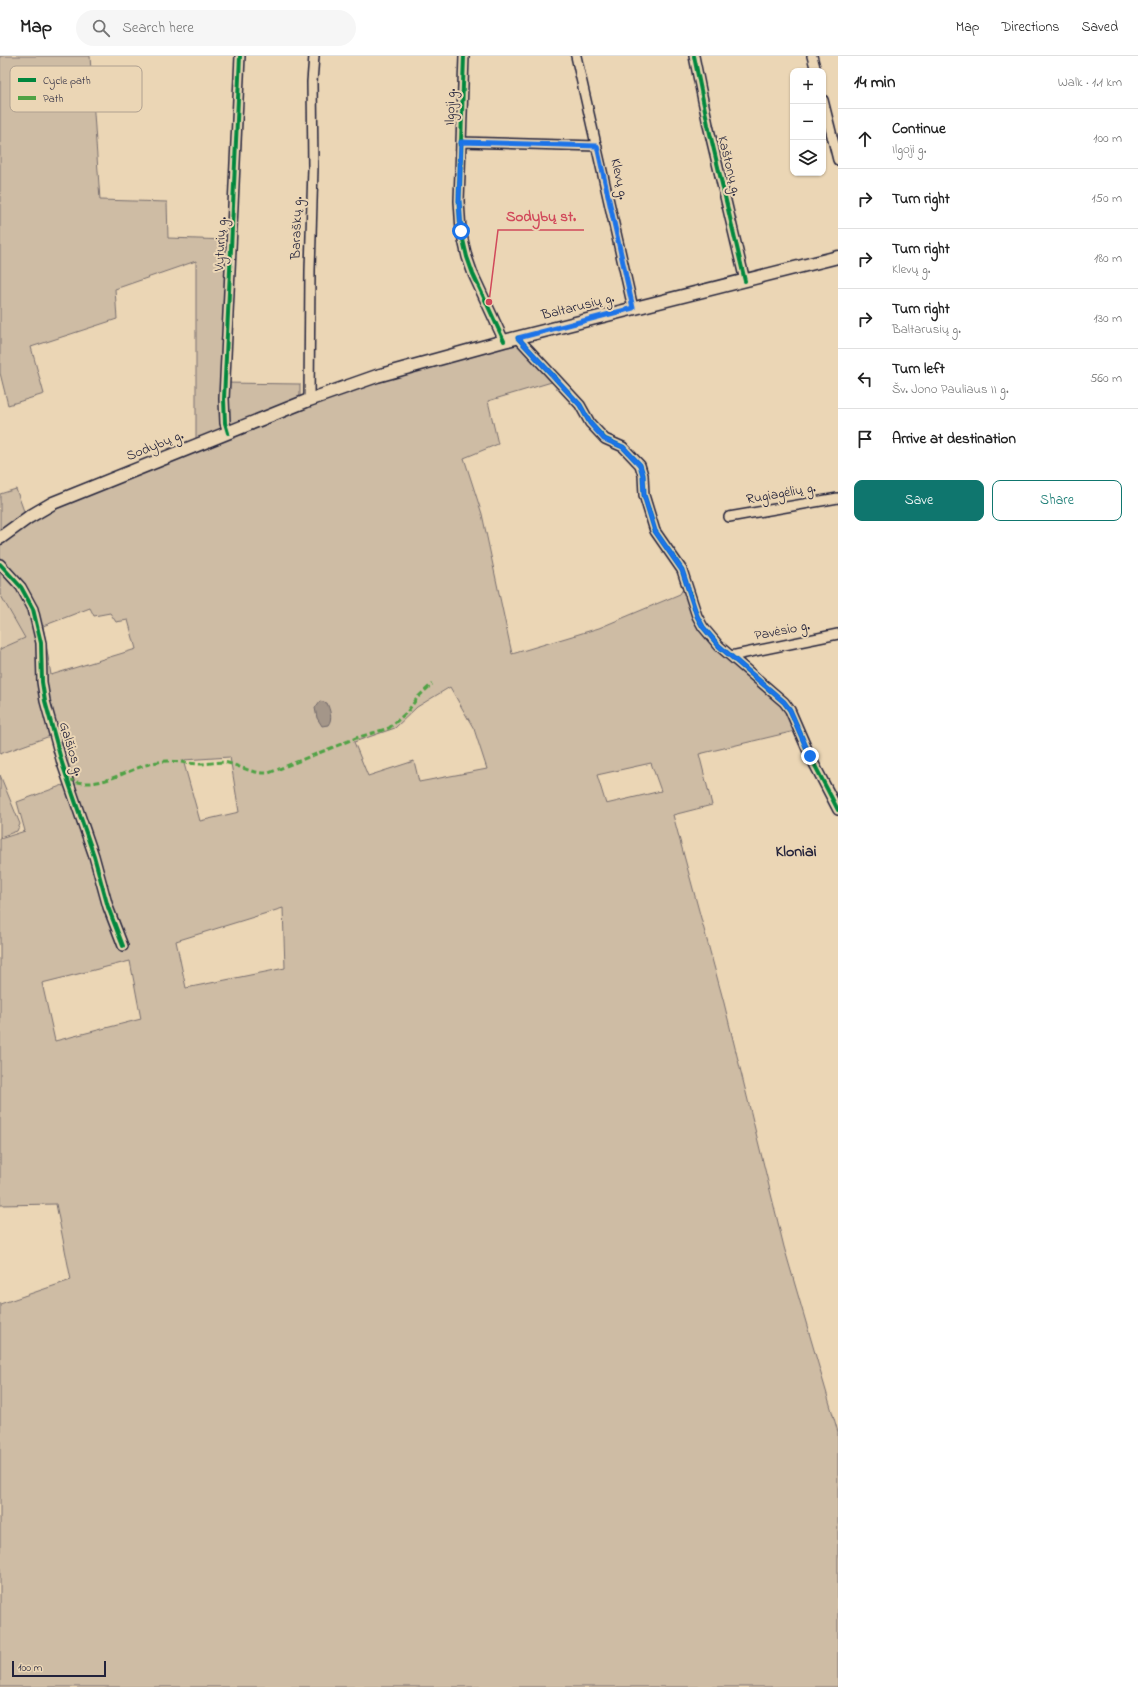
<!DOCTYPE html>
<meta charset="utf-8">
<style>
body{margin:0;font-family:"Indie Flower",sans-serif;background:#f6f6f6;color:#222}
.controls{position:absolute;right:12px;top:12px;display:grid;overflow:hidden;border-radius:8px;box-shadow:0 1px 3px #0004}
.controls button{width:36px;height:36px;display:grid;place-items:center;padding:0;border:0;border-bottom:1px solid #e0e0e0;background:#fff;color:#222;font:20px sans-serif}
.scale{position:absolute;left:12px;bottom:10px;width:94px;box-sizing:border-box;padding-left:4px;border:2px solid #22223b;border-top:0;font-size:11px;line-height:14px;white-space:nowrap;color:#22223b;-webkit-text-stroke:3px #ebd6b5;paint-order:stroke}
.stop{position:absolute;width:12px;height:12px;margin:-9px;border:3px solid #1a73e8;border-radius:50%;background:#fff}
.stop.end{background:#1a73e8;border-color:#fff;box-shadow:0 1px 4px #0008}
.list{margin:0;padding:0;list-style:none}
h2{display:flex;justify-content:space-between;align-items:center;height:52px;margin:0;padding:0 16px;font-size:17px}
h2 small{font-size:13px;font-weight:400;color:#767676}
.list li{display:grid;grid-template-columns:26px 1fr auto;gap:12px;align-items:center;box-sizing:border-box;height:60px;padding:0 16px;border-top:1px solid #e0e0e0}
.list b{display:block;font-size:15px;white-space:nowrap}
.list p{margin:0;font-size:13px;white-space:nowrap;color:#767676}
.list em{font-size:13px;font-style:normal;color:#767676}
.actions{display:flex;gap:8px;padding:12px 16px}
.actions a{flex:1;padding:9px 0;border:1px solid #0f766e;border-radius:8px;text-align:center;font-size:14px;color:#0f766e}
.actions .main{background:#0f766e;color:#fff}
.icon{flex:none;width:22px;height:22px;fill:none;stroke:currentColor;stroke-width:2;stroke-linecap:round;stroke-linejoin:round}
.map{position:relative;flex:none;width:838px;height:1631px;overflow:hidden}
header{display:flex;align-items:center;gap:24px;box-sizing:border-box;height:56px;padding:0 20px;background:#fff;border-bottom:1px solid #e0e0e0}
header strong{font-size:19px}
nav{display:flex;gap:22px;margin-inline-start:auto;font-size:14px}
.search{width:280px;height:36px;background:#f6f6f6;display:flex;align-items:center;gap:10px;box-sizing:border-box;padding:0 14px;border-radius:22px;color:#767676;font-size:15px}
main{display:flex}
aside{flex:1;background:#fff}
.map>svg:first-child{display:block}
.built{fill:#dcc8ac}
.green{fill:#cebca4;stroke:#786f70;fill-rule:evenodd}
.water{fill:#a49689;stroke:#70686a}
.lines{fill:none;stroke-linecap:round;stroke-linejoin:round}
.minor-casing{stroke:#22223b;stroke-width:12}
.major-casing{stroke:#22223b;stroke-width:15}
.minor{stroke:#ebd6b5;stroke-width:9}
.major{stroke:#ebd6b5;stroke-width:12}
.quiet{stroke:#50a245;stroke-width:3;stroke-dasharray:6 3;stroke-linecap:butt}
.cycleway-casing{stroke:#ebd6b5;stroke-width:6}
.cycleway{stroke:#00873e;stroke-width:4}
.route{stroke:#1a73e8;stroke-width:5}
.labels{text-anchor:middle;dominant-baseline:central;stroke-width:4;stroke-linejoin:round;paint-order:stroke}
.street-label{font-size:14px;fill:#22223b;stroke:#ebd6b5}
.quarter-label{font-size:16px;font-weight:bold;fill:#22223b;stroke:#ebd6b5}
.key{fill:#ebd6b5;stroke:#afa090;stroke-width:1}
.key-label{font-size:11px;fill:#22223b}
.leader{fill:none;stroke:#d1495b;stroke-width:1.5}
.callout-dot{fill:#d1495b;stroke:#ebd6b5;stroke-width:1.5}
.callout-label{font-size:15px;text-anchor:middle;font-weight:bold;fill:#d1495b;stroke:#ebd6b5;stroke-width:4;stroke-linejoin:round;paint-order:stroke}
</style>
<header>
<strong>Map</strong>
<div class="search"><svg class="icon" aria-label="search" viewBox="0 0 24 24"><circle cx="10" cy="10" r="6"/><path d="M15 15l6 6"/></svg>Search here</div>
<nav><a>Map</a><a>Directions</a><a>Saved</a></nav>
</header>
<main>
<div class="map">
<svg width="838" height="1631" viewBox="0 0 838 1631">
<rect width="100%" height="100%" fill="#ebd6b5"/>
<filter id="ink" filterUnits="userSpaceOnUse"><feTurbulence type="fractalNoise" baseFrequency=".025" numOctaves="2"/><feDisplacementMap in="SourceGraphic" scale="8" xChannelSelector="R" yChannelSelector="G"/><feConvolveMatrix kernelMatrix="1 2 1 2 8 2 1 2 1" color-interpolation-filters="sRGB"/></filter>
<g filter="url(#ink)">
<!-- built -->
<path class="built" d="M 0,538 L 25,582 L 0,593 Z"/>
<!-- green -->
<path class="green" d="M 0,0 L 90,0 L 100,144 L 167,146 L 168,182 L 228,184 L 223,327 L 300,328 L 300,342 L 196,387 L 196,205 L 115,233 L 117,263 L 31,291 L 44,338 L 8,349 L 0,317 Z
M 518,286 L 555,325 L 488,345 L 498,388 L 464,402 L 482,458 L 512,598 L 599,572 L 680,538 L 686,528 L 697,565 L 785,653 L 795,675 L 699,698 L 712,749 L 673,759 L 724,947 L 784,1191 L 838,1376 L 838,1631 L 0,1631 L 0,1248 L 71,1224 L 56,1148 L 0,1149 L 0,783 L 25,775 L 17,746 L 66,728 L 53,679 L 0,698 L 0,593 L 25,582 L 0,538 L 0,486 L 37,460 L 364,328 ZM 90,552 L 94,560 L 110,557 L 116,566 L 128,564 L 136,593 L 51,619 L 43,570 ZM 450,631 L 474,673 L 487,713 L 419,726 L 414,705 L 368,720 L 354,686 L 395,672 L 417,651 ZM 230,701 L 239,756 L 200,765 L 183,704 ZM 651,707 L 661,735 L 606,748 L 597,719 ZM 283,852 L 285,912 L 186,932 L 176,885 ZM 130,905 L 141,963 L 55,985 L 42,927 Z
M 16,433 L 25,458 L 0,478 L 0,438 Z
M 0,719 L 20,768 L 17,775 L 0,781 Z"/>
<!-- water -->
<path class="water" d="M 320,645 L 327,647 C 330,654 333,663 328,669 L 322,670 L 317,662 L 315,652 Z"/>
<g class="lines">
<!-- minor casing -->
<g class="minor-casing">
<path id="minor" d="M 464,0 L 459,145 L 461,175 L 467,201 L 473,218 L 504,285
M 576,0 L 633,252
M 694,0 L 708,69 L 745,225
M 812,0 L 816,15
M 823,44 L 838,104
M 461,86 L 597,90
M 518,282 L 580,349 L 590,367 L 605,383 L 623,391 L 640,409 L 643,419 L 644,439 L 655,475 L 682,514 L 697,560 L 703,571 L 719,590 L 784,646 L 790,654 L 810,700 L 838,754
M 309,344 L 310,214 L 313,111 L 312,26 L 314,0
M 228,377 L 225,367 L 224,343 L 240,0
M 729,461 L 838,442
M 0,508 L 21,531 L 33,553 L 41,587 L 42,626 L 45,645 L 62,707 L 94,800 L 108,851 L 123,890
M 731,600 L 838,578"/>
</g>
<!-- major casing -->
<g class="major-casing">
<path id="major" d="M 0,482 L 29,461 L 53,447 L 309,344 L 377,320 L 504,285 L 838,201"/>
</g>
<!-- minor -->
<use href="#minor" class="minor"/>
<!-- major -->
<use href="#major" class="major"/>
<!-- quiet -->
<path class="quiet" d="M 68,723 C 99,737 128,711 158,706 C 172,703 186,708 200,708 C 209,708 219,705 228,707 C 242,711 253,718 269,717 L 356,682 L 389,672 L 407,656 L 418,641 L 432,628"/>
<!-- cycleway casing -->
<g class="cycleway-casing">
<path id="cycleway" d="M 464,0 L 459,145 L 461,175 L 467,201 L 473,218 L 504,285
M 694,0 L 708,69 L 745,225
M 518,282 L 580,349 L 590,367 L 605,383 L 623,391 L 640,409 L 643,419 L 644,439 L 655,475 L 682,514 L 697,560 L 703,571 L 719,590 L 784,646 L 790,654 L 810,700 L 838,754
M 228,377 L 225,367 L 224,343 L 240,0
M 0,508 L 21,531 L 33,553 L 41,587 L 42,626 L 45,645 L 62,707 L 94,800 L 108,851 L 123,890"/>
</g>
<!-- cycleway -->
<use href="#cycleway" class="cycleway"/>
</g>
</g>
<g class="lines" filter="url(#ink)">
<!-- route -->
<path class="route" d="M 461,175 L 459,145 L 461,86 L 597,90 L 633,252 L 518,282 L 580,349 L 590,367 L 604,383 L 623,391 L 640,409 L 643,419 L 644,439 L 655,475 L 682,514 L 697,560 L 703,571 L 719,590 L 784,646 L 790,654 L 810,700"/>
</g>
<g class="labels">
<!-- street labels -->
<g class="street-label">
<text transform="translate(451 51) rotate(-88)">Ilgoji g.</text>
<text transform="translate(729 110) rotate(76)">Kaštonų g.</text>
<text transform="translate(619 123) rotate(78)">Klevų g.</text>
<text transform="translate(297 172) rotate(-88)">Baraškų g.</text>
<text transform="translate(221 188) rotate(-87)">Vyturių g.</text>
<text transform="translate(578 251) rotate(-14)">Baltarusių g.</text>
<text transform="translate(155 390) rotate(-22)">Sodybų g.</text>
<text transform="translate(781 438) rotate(-10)">Rugiagėlių g.</text>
<text transform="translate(782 575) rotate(-11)">Pavėsio g.</text>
<text transform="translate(71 693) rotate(73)">Galšios g.</text>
</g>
<!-- quarter labels -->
<g class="quarter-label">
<text x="796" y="796">Kloniai</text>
</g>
</g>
<!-- legend -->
<rect x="10" y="10" width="132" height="46" rx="6" class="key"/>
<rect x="18" y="22" width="18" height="4" fill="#00873e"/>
<rect x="18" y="40" width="18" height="4" fill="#50a245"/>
<g class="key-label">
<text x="43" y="28">Cycle path</text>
<text x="43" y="46">Path</text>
</g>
<!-- callouts -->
<path class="leader" d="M489 246L498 174H584"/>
<circle class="callout-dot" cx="489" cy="246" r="4"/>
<g class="callout-label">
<text x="541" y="165">Sodybų st.</text>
</g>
</svg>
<div class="controls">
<button>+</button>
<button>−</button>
<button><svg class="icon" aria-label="layers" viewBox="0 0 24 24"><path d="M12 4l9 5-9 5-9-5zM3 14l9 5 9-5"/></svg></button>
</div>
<div class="scale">100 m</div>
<div class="stop" style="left:461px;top:175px"></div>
<div class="stop end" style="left:810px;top:700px"></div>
</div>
<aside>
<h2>14 min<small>Walk · 1.1 km</small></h2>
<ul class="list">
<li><svg class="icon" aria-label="ahead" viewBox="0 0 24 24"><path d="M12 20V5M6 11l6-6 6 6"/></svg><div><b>Continue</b><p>Ilgoji g.</p></div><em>100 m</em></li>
<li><svg class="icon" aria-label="right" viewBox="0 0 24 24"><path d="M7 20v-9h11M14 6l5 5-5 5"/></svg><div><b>Turn right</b></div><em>150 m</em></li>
<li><svg class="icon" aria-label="right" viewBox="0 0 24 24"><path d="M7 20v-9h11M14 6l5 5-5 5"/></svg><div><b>Turn right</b><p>Klevų g.</p></div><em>180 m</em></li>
<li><svg class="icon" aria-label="right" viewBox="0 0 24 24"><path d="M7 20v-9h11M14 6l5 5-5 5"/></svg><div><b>Turn right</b><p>Baltarusių g.</p></div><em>130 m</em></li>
<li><svg class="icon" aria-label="left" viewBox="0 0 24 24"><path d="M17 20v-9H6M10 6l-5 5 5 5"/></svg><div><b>Turn left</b><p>Šv. Jono Pauliaus II g.</p></div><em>560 m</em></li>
<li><svg class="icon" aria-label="arrive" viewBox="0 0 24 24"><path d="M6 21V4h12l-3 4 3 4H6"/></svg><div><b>Arrive at destination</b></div></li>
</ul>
<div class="actions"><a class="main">Save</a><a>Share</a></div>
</aside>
</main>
